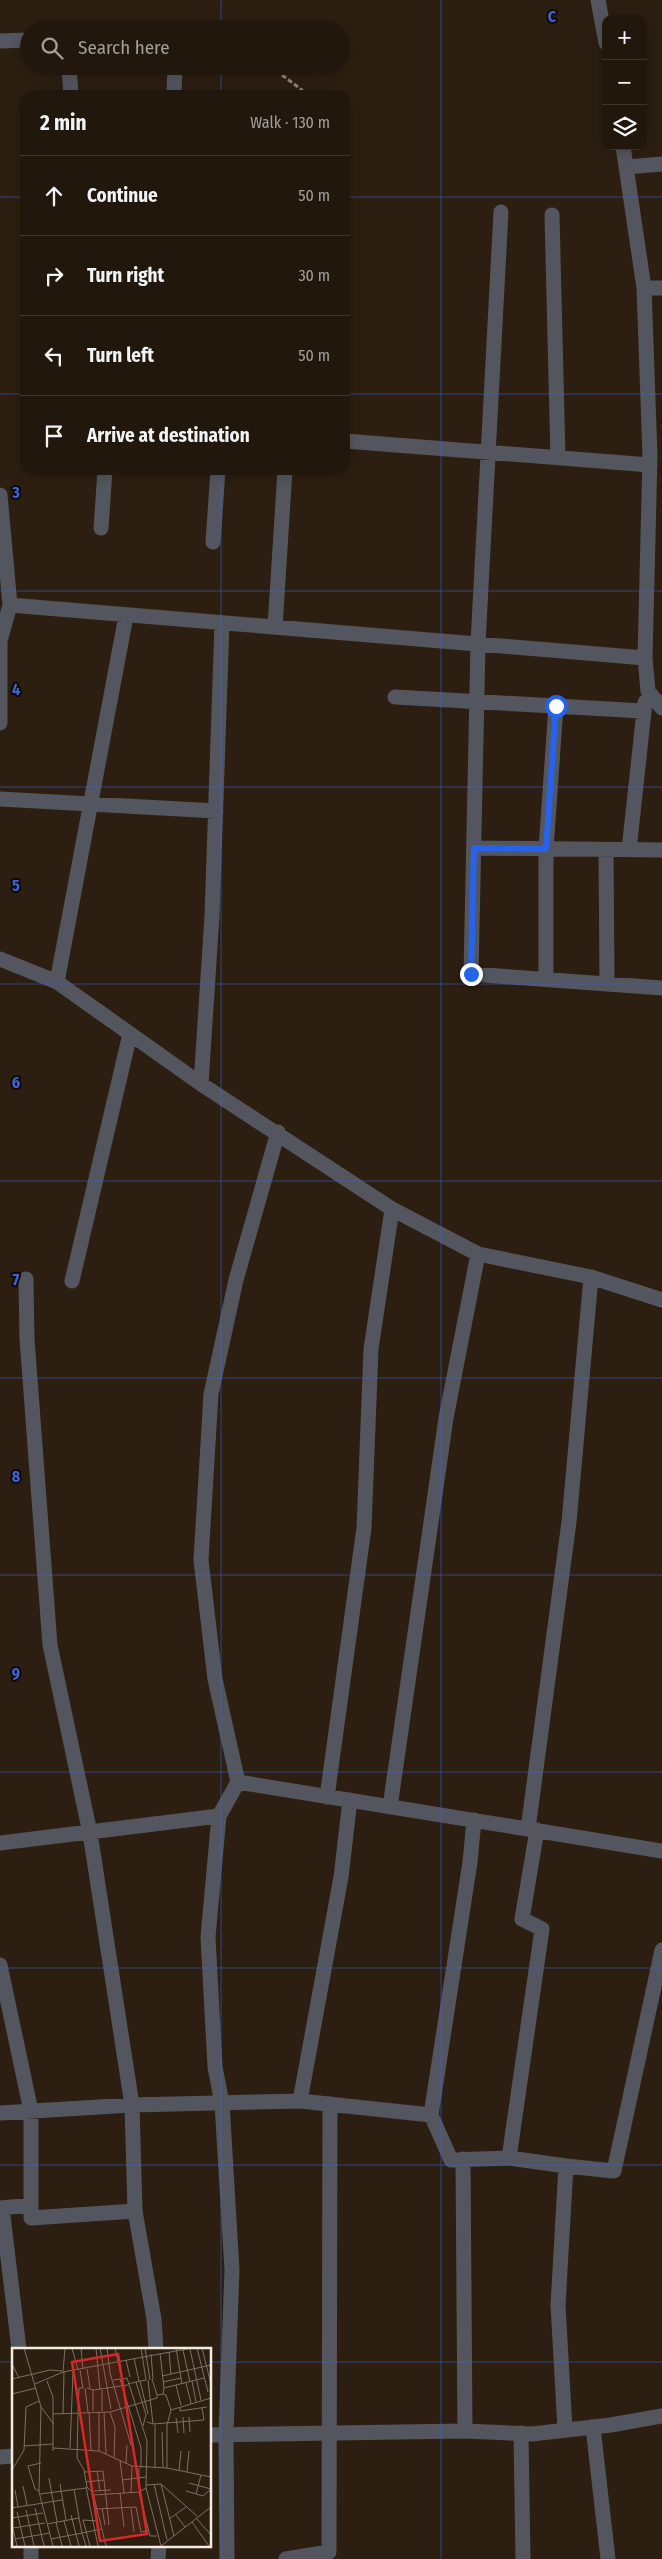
<!DOCTYPE html>
<meta charset="utf-8">
<style>
body{margin:0;font-family:"Fira Sans Condensed",sans-serif;background:#292016;color:#f1f3f6}
.controls{position:absolute;right:15px;top:15px;display:grid;overflow:hidden;border-radius:10px;box-shadow:0 2px 12px #0003}
.controls button{width:45px;height:45px;display:grid;place-items:center;padding:0;border:0;border-bottom:1px solid #3e362e;background:#21170d;color:#f1f3f6;font:25px sans-serif}
.stop{position:absolute;width:15px;height:15px;margin:-11px;border:4px solid #2563eb;border-radius:50%;background:#fff}
.stop.end{background:#2563eb;border-color:#fff;box-shadow:0 1px 5px #0008}
.list{margin:0;padding:0;list-style:none}
h2{display:flex;justify-content:space-between;align-items:center;height:65px;margin:0;padding:0 20px;font-size:21px}
h2 small{font-size:16px;font-weight:400;color:#a29f9d}
.list li{display:grid;grid-template-columns:32px 1fr auto;gap:15px;align-items:center;box-sizing:border-box;height:80px;padding:0 20px;border-top:1px solid #3e362e}
.list b{display:block;font-size:19px;white-space:nowrap}
.list em{font-size:16px;font-style:normal;color:#a29f9d}
.icon{flex:none;width:28px;height:28px;fill:none;stroke:currentColor;stroke-width:2;stroke-linecap:round;stroke-linejoin:round}
.map{position:relative;flex:none;width:662px;height:2559px;overflow:hidden}
.search{position:absolute;background:#21170d;box-shadow:0 2px 12px #0003;left:20px;top:20px;width:330px;height:55px;display:flex;align-items:center;gap:12px;box-sizing:border-box;padding:0 18px;border-radius:28px;color:#a29f9d;font-size:19px}
.panel{position:absolute;background:#21170d;box-shadow:0 2px 12px #0003;left:20px;top:90px;width:330px;height:385px;border-radius:15px}
.map>svg:first-child{display:block}
.lines{fill:none;stroke-linecap:round;stroke-linejoin:round}
.path{stroke:#8e8378;stroke-width:3;stroke-dasharray:5 2.5;stroke-linecap:butt}
.minor{stroke:#54565f;stroke-width:15}
.tertiary{stroke:#54565f;stroke-width:15}
.route{stroke:#2563eb;stroke-width:6}
.grid{fill:none;stroke:#3d65d9;stroke-width:1;stroke-opacity:0.55}
.inset-road{fill:none;stroke:#7c7064;stroke-width:1}
.view{fill:#d62828;fill-opacity:0.15;stroke:#d62828;stroke-width:2.5}
.inset-edge{fill:none;stroke:#f3eae1;stroke-width:2.5}
.grid-label{font-size:16px;text-anchor:middle;font-weight:bold;fill:#3d65d9;stroke:#100a05;stroke-width:4;stroke-linejoin:round;paint-order:stroke}
</style>
<div class="map">
<svg width="662" height="2559" viewBox="0 0 662 2559">
<rect width="100%" height="100%" fill="#2c1f11"/>
<g class="lines">
<!-- path -->
<path class="path" d="M 270,66 L 302,90 L 302,95"/>
<!-- minor -->
<path class="minor" d="M 598,0 L 606,43
M 0,41 L 29,40
M 69,66 L 71,95
M 174,95 L 175,66
M 623,146 L 644,288 L 650,456 L 645,658 L 648,691 L 662,708
M 627,167 L 662,164
M 501,212 L 478,643 L 471,974 L 662,988
M 552,215 L 558,458
M 644,288 L 662,288
M 345,441 L 650,465
M 0,495 L 10,605
M 101,528 L 105,470
M 213,542 L 218,470
M 275,627 L 285,470
M 0,641 L 10,605 L 645,658
M 395,697 L 643,711
M 0,723 L 0,641
M 0,799 L 216,811
M 474,848 L 662,850
M 606,850 L 607,984
M 629,850 L 645,702
M 0,959 L 57,982 L 201,1084 L 392,1209 L 478,1254 L 591,1277 L 662,1300
M 546,979 L 546,849 L 556,706
M 57,982 L 126,616
M 201,1084 L 212,916 L 222,623
M 26,1279 L 27,1339 L 50,1645 L 90,1833 L 132,2105 L 135,2211 L 154,2319 L 156,2349
M 72,1281 L 130,1034
M 238,1782 L 215,1679 L 201,1560 L 211,1394 L 236,1280 L 278,1132
M 327,1797 L 364,1528 L 371,1349 L 392,1209
M 390,1807 L 446,1418 L 478,1254
M 219,1816 L 208,1937 L 215,2067 L 222,2103 L 232,2270 L 226,2434 L 227,2559
M 474,1820 L 470,1862 L 431,2115 L 451,2160 L 509,2158
M 528,1829 L 569,1522 L 591,1277
M 537,1830 L 522,1919 L 542,1929 L 509,2158 L 566,2166
M 0,1843 L 219,1816 L 238,1782 L 662,1851
M 0,1965 L 31,2111 L 31,2218 L 135,2211
M 300,2101 L 341,1877 L 350,1800
M 0,2113 L 132,2105 L 300,2101 L 431,2115
M 463,2159 L 465,2431
M 0,2208 L 31,2205
M 2,2208 L 19,2349
M 593,2427 L 608,2559
M 565,2429 L 558,2305 L 566,2166 L 614,2171 L 662,1950
M 521,2433 L 523,2559
M 31,2545 L 31,2559
M 158,2559 L 159,2545
M 286,2559 L 329,2552 L 330,2104"/>
<!-- tertiary -->
<path class="tertiary" d="M 210,2435 L 465,2431 L 532,2434 L 611,2425 L 662,2416
M 0,2457 L 14,2456"/>
</g>
<g class="lines">
<!-- route -->
<path class="route" d="M 471,974 L 474,848 L 546,849 L 556,706"/>
</g>
<!-- grid -->
<path class="grid" d="M 221,0 L 221,29M 441,0 L 441,2559M 221,66 L 221,95M 0,197 L 25,197M 345,197 L 662,197M 0,394 L 25,394M 345,394 L 662,394M 221,470 L 221,2559M 0,591 L 662,591M 0,787 L 662,787M 0,984 L 662,984M 0,1181 L 662,1181M 0,1378 L 662,1378M 0,1575 L 662,1575M 0,1772 L 662,1772M 0,1968 L 662,1968M 0,2165 L 662,2165M 0,2362 L 14,2362M 210,2362 L 662,2362"/>
<!-- overview -->
<g transform="translate(12 2348)">
<rect width="199" height="199" fill="#2c1f11"/>
<path class="inset-road" d="M 12,0 L 29,59 L 41,75 L 41,103M 60,0 L 66,22M 69,0 L 71,21M 84,0 L 88,42M 88,0 L 99,61M 95,0 L 98,25 L 119,97M 103,0 L 110,31M 133,0 L 138,32M 164,0 L 170,36M 185,0 L 196,44M 190,0 L 199,36M 178,1 L 189,52M 171,2 L 178,34M 157,4 L 159,26M 139,6 L 141,31M 122,10 L 127,33M 114,12 L 118,29M 0,16 L 7,30M 75,21 L 78,40M 51,24 L 53,0M 150,28 L 199,17M 0,31 L 38,22 L 50,23M 140,31 L 145,47M 101,32 L 108,31 L 129,100 L 129,120M 108,32 L 115,30 L 135,93 L 134,140 L 149,198M 35,33 L 41,49 L 41,76M 128,33 L 136,66M 180,33 L 184,54M 124,34 L 134,32 L 129,0M 151,34 L 169,30M 174,35 L 179,55M 23,36 L 51,24 L 180,0M 116,36 L 124,34 L 134,67 L 131,78M 164,37 L 169,57M 73,40 L 76,64M 75,40 L 81,42 L 81,63M 152,40 L 192,30M 81,42 L 116,37M 0,46 L 24,40M 151,46 L 154,47 L 159,62 L 199,50M 29,59 L 27,144 L 41,198M 168,59 L 168,63 L 195,59M 90,63 L 90,42M 66,64 L 67,40 L 71,40 L 68,22M 77,64 L 79,103M 92,64 L 94,106M 98,64 L 103,79 L 102,110M 66,65 L 65,110 L 72,122 L 75,139 L 81,145 L 94,198M 41,66 L 98,64 L 145,50 L 145,47 L 151,46 L 152,40 L 148,5M 51,66 L 52,24M 171,69 L 172,85M 177,69 L 178,84M 164,70 L 166,85M 135,74 L 141,76 L 136,32M 141,76 L 192,72 L 190,60M 143,77 L 143,120M 150,84 L 151,119M 12,98 L 41,96M 41,100 L 87,103 L 120,118 L 155,120 L 199,129M 58,100 L 61,24M 87,103 L 87,64M 108,112 L 112,145M 114,115 L 115,97M 127,120 L 127,140M 155,120 L 155,77 L 159,62M 0,122 L 12,102 L 14,59 L 27,53M 85,123 L 88,143M 167,123 L 169,103M 73,124 L 91,123 L 97,177M 175,124 L 177,103M 37,130 L 45,174M 110,132 L 134,129M 74,134 L 92,132M 177,135 L 199,141M 48,136 L 54,172M 142,136 L 155,192M 149,136 L 185,168M 134,137 L 149,136 L 162,188M 11,138 L 15,157M 74,139 L 86,198M 3,142 L 6,159M 27,143 L 23,141 L 16,118 L 29,115M 82,143 L 99,142M 174,143 L 191,148 L 199,141M 119,144 L 120,118M 127,144 L 138,188 L 145,188M 108,145 L 112,179M 28,146 L 74,140M 184,146 L 189,127M 82,147 L 127,144 L 134,140M 0,160 L 50,152M 23,160 L 32,198M 90,160 L 93,177M 119,160 L 122,184M 84,161 L 124,159 L 129,184 L 136,183M 14,162 L 22,198M 5,164 L 13,198M 59,167 L 67,198M 164,167 L 173,179M 0,170 L 31,165M 67,170 L 70,185 L 89,181M 184,170 L 199,187M 157,171 L 174,159M 52,173 L 59,198M 44,174 L 50,198M 180,174 L 197,198M 35,176 L 67,170 L 62,141M 0,177 L 1,180 L 33,175M 1,181 L 5,198M 3,191 L 38,185M 39,191 L 70,185 L 74,198M 78,198 L 71,172 L 86,173M 149,198 L 199,159"/>
<path class="view" d="M 106,6 L 135,186 L 88,193 L 60,14 Z"/>
<rect width="199" height="199" class="inset-edge"/>
</g>
<g class="grid-label">
<text x="552" y="22">C</text>
<text x="16" y="498">3</text>
<text x="16" y="695">4</text>
<text x="16" y="891">5</text>
<text x="16" y="1088">6</text>
<text x="16" y="1285">7</text>
<text x="16" y="1482">8</text>
<text x="16" y="1679">9</text>
</g>
</svg>
<div class="controls">
<button>+</button>
<button>−</button>
<button><svg class="icon" aria-label="layers" viewBox="0 0 24 24"><path d="M12 4l9 5-9 5-9-5zM3 14l9 5 9-5"/></svg></button>
</div>
<div class="stop" style="left:556px;top:706px"></div>
<div class="stop end" style="left:471px;top:974px"></div>
<div class="search"><svg class="icon" aria-label="search" viewBox="0 0 24 24"><circle cx="10" cy="10" r="6"/><path d="M15 15l6 6"/></svg>Search here</div>
<section class="panel">
<h2>2 min<small>Walk · 130 m</small></h2>
<ul class="list">
<li><svg class="icon" aria-label="ahead" viewBox="0 0 24 24"><path d="M12 20V5M6 11l6-6 6 6"/></svg><div><b>Continue</b></div><em>50 m</em></li>
<li><svg class="icon" aria-label="right" viewBox="0 0 24 24"><path d="M7 20v-9h11M14 6l5 5-5 5"/></svg><div><b>Turn right</b></div><em>30 m</em></li>
<li><svg class="icon" aria-label="left" viewBox="0 0 24 24"><path d="M17 20v-9H6M10 6l-5 5 5 5"/></svg><div><b>Turn left</b></div><em>50 m</em></li>
<li><svg class="icon" aria-label="arrive" viewBox="0 0 24 24"><path d="M6 21V4h12l-3 4 3 4H6"/></svg><div><b>Arrive at destination</b></div></li>
</ul>
</section>
</div>
